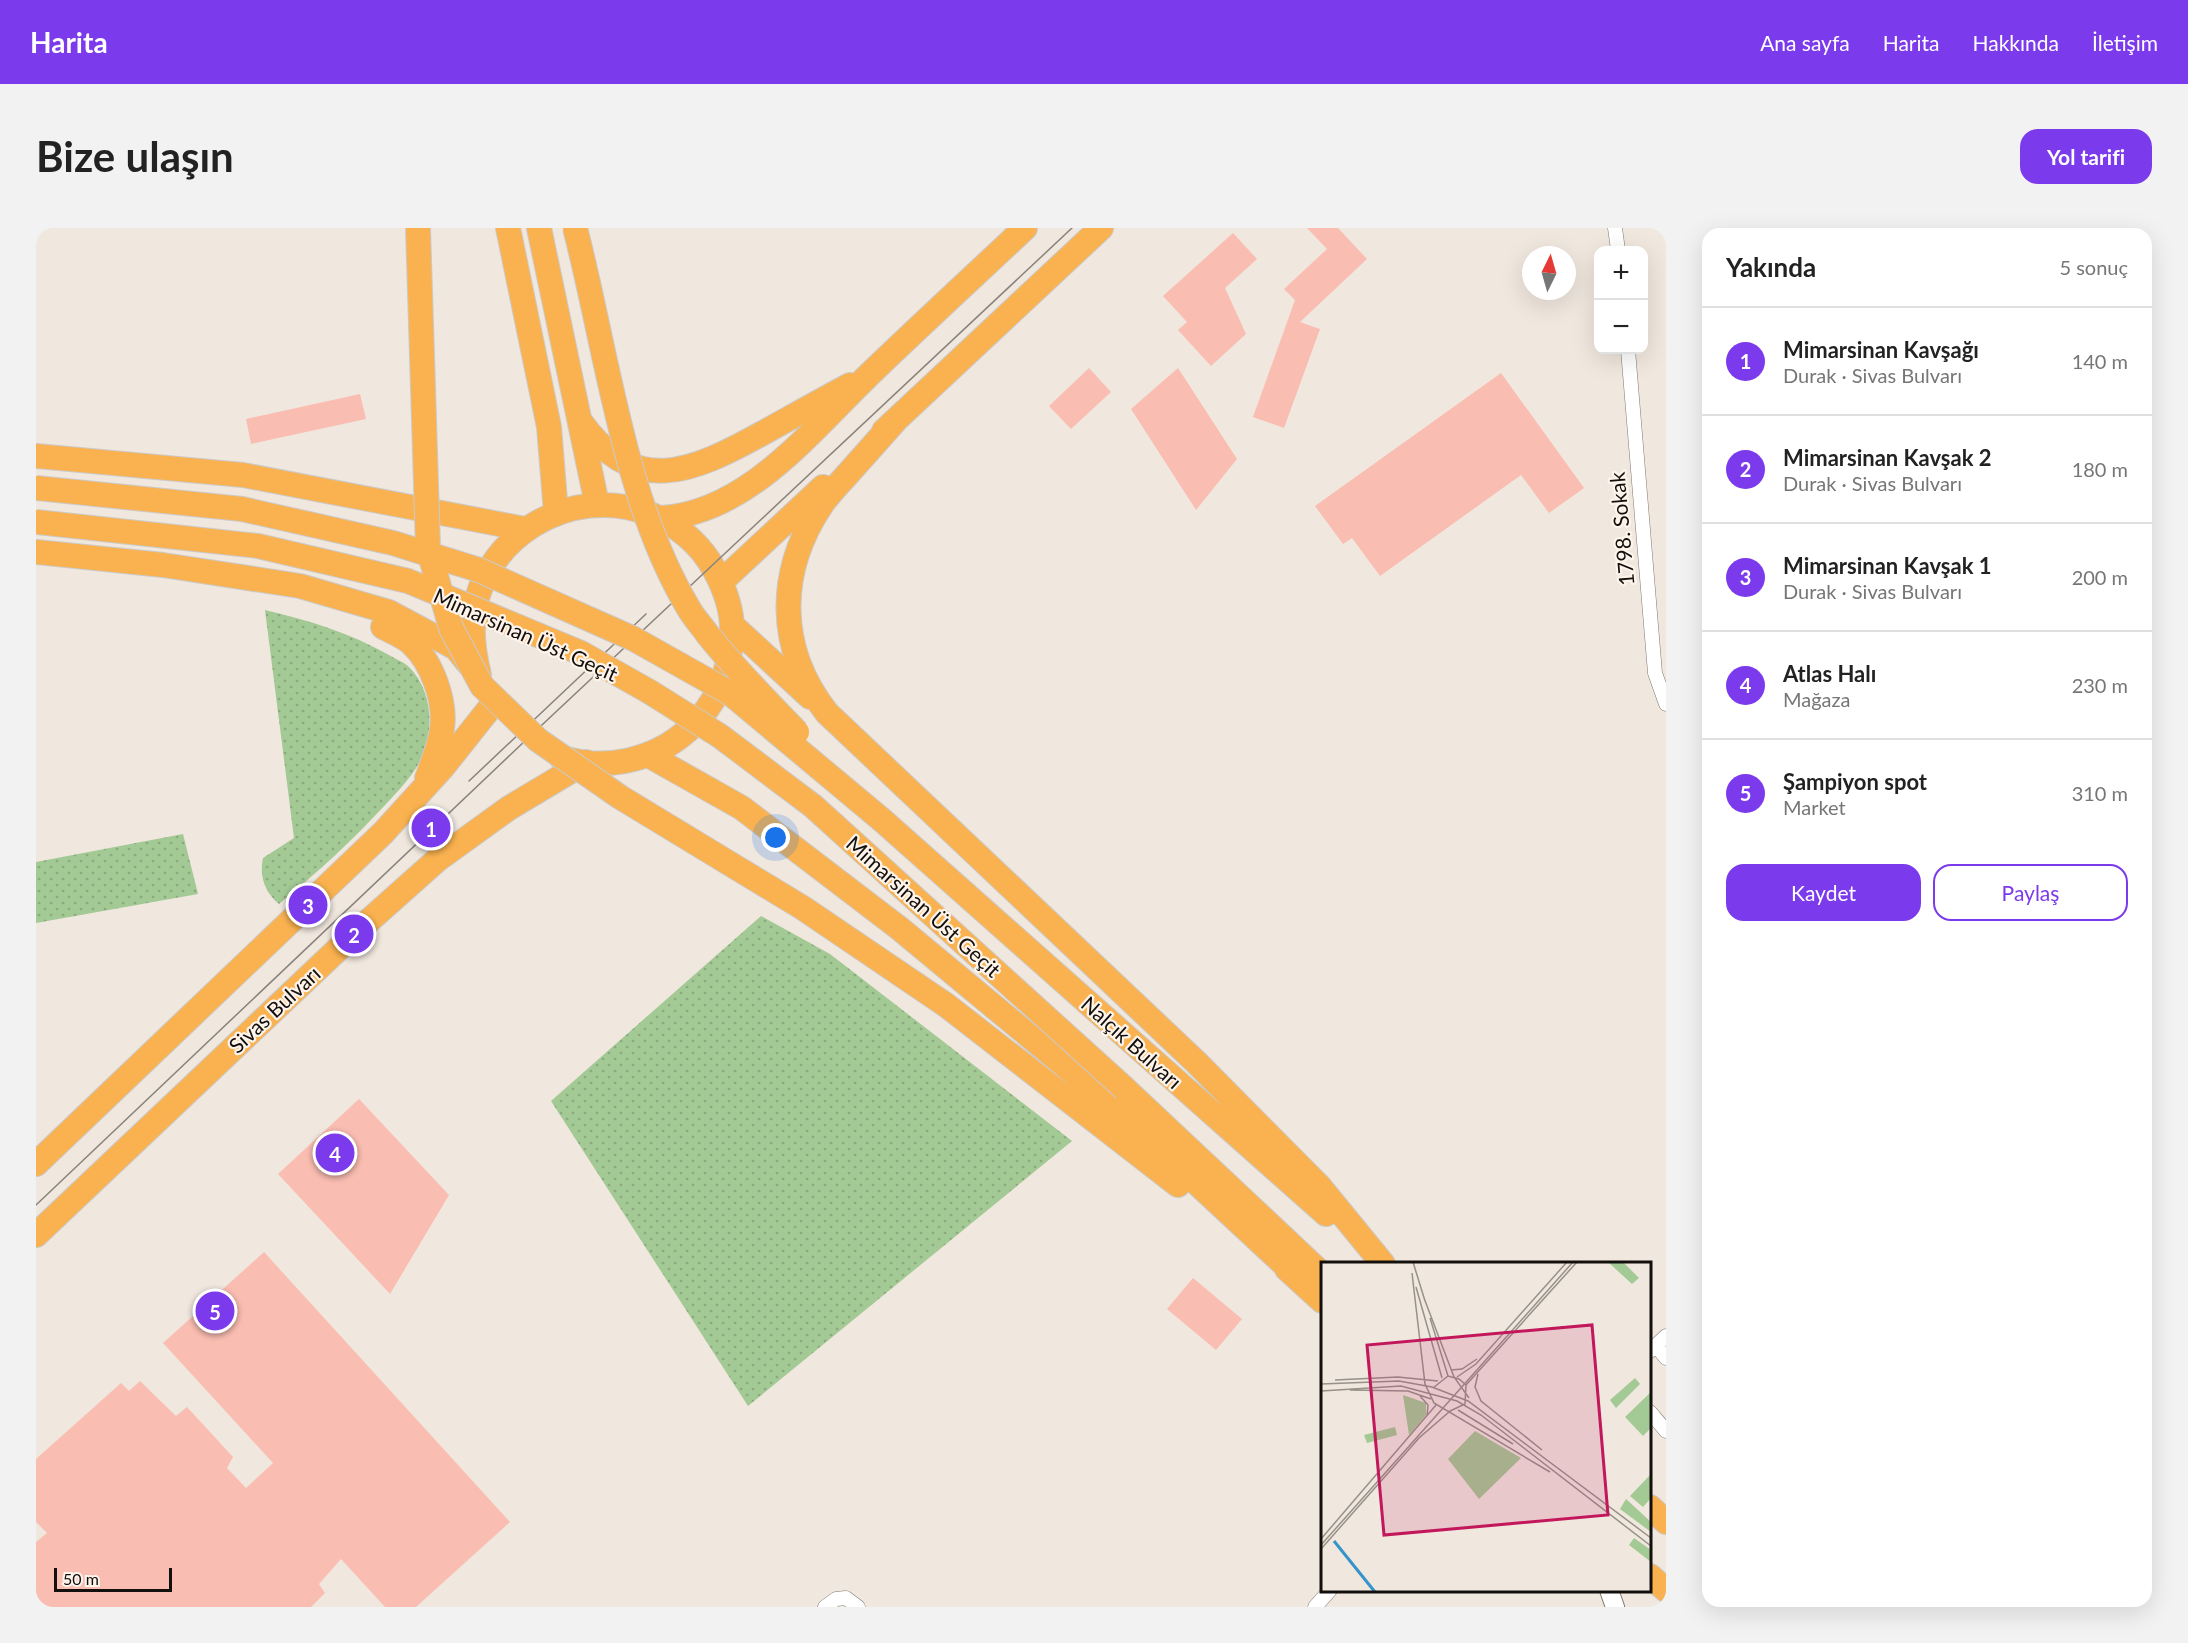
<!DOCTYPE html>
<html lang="tr">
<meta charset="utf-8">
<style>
body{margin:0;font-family:Lato,sans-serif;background:#f2f2f2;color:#222}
.controls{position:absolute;right:18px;top:18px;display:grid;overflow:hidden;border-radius:12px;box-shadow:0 6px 24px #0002}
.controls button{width:54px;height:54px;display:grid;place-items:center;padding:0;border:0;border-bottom:2px solid #e0e0e0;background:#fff;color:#222;font:30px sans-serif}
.compass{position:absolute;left:1486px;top:18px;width:54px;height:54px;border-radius:50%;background:#fff;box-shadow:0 6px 24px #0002;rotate:5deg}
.scale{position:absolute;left:18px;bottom:15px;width:118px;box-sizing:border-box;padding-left:6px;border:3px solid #120f0c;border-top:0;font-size:16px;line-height:21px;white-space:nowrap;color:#120f0c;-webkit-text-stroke:4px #fef4eb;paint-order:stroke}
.you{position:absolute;left:740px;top:610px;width:21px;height:21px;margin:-15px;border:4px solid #fff;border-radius:50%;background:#1a73e8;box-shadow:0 0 0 9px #1a73e833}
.badge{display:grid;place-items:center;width:39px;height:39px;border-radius:50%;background:#7c3aed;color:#fff;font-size:20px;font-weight:700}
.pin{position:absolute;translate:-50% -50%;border:3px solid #fff;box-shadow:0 2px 6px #0006}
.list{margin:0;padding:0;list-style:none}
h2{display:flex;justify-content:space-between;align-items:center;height:78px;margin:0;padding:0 24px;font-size:26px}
h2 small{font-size:20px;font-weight:400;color:#767676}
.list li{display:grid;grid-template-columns:39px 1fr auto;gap:18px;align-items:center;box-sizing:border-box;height:108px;padding:0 24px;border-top:2px solid #e0e0e0}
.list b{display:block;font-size:22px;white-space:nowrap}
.list p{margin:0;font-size:20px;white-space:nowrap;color:#767676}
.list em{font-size:20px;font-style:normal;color:#767676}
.actions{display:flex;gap:12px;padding:18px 24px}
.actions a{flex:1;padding:14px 0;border:2px solid #7c3aed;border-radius:18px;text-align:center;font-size:21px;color:#7c3aed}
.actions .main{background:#7c3aed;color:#fff}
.map{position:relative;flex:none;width:1630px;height:1379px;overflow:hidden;border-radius:18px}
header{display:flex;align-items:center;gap:36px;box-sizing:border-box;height:84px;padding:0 30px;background:#7c3aed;color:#fff}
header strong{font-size:28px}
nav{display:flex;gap:33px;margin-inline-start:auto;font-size:21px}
.intro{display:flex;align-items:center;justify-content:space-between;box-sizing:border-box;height:144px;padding:0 36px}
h1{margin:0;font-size:42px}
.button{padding:15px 27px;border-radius:18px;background:#7c3aed;color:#fff;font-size:21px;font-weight:700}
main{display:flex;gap:36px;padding:0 36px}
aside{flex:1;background:#fff;border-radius:18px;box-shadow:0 6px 24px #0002}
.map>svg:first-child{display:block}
.grass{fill:url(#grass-dots)}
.building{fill:#fabdb2}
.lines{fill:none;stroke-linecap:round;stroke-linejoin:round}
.street-casing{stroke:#807870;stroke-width:15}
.secondary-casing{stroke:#807870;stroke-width:20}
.highway-casing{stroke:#cbcaca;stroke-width:26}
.street{stroke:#fff;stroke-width:14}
.secondary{stroke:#fff;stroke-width:18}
.highway{stroke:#f9b24f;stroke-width:24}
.tram{stroke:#89837d;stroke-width:1.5}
.highway-bridge-casing{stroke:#cbcaca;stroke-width:26;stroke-linecap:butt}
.highway-bridge{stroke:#f9b24f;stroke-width:24}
.labels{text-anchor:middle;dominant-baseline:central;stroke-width:4.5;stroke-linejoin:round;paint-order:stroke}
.street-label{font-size:21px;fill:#120f0c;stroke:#fef4eb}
.inset-river{fill:none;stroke:#3594ca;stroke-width:3}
.inset-road{fill:none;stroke:#97918a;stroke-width:1.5}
.view{fill:#c2185b;fill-opacity:0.15;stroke:#c2185b;stroke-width:3}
.inset-edge{fill:none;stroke:#120f0c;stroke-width:3}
</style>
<header>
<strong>Harita</strong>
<nav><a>Ana sayfa</a><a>Harita</a><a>Hakkında</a><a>İletişim</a></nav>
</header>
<div class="intro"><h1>Bize ulaşın</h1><a class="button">Yol tarifi</a></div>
<main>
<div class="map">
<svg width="1630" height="1379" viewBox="0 0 1630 1379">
<defs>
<pattern id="grass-dots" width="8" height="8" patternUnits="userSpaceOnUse" patternTransform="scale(1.5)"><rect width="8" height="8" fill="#a3c994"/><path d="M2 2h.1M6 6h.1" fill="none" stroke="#8bab7e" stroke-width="1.8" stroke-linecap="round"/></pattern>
</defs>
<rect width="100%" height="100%" fill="#f0e7de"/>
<!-- grass -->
<path class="grass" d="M 229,382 C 272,392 314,405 353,427 C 359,431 368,434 373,439 C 397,463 399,504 384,533 C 376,549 362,563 350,576 C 317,612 281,645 243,676 C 229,664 223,649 227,630 L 258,610 Z
M 147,606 L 162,666 L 0,695 L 0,634 Z
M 725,688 L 794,726 L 1036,913 L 712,1178 L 515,873 Z"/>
<!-- building -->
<path class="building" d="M 1271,0 L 1302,0 L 1331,31 L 1264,94 L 1284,101 L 1248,200 L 1217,189 L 1259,72 L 1248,61 L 1291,21 Z
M 1197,5 L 1221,31 L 1189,60 L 1210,106 L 1175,138 L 1142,102 L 1151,94 L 1127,68 Z
M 1053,140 L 1075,164 L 1035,201 L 1013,178 Z
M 1142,140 L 1201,231 L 1160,282 L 1095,181 Z
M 1465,145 L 1548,260 L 1513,285 L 1485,247 L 1344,348 L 1316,310 L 1307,316 L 1279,278 Z
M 324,166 L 330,191 L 215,216 L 210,191 Z
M 323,871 L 413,967 L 354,1066 L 242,946 Z
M 228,1024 L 474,1294 L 380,1379 L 349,1379 L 305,1331 L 283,1356 L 289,1365 L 275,1379 L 0,1379 L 0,1314 L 11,1305 L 0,1294 L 0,1231 L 85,1155 L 93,1163 L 104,1153 L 140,1188 L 151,1179 L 197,1229 L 191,1240 L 210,1260 L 237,1235 L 127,1115 Z
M 1157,1050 L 1206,1091 L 1180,1122 L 1131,1081 Z"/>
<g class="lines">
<!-- street casing -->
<g class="street-casing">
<path id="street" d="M 1579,0 L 1582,22
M 1592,122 L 1619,445 L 1630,476
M 1620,1118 L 1630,1130
M 1614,1123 L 1630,1108
M 1614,1184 L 1630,1203
M 789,1379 L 800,1371 L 810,1370 L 822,1379
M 1279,1379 L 1294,1362"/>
</g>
<!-- secondary casing -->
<g class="secondary-casing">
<path id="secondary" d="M 1573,1362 L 1579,1379"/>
</g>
<!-- highway casing -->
<g class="highway-casing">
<path id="highway" d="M 472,0 L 513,199 L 520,285
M 503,0 L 561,276
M 544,193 C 599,270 656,244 725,206 C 754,190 784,173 814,157
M 859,193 C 843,211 826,230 810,248 C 802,257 793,266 786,276 C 741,343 740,420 791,485 L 1160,834 L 1284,959 L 1347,1036
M 848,203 L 1065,0
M 0,228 L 207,247 L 489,301
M 625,290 C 713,285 777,200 837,143 C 887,95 938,48 989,0
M 0,324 L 127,337 L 264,358 L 353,384 L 420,420 L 432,435
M 685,354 L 787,259
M 696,397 L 774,469
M 347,399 C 356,404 367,408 375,415 C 396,434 410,473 406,501 C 404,517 397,534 391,550
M 443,447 C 439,430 436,415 437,398 C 440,310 536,254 614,286 C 641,297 664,316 678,341 C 689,361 697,383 696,406 C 693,445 682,475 652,502 C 619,532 568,544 525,529
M 612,527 L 706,580 L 863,700 L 1027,836 L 1108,906 L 1264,1051
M 846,592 L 1290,986
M 910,777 L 1142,957
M 1089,861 L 1286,1046
M 0,936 L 347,605 L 407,539 L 457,476
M 0,1007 L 318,706 L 401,632 L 473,580 L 550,534
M 1251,1041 L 1286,1073
M 1614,1279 L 1630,1294
M 1614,1348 L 1630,1362"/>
</g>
<!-- street -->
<use href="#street" class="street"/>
<!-- secondary -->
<use href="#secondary" class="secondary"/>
<!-- highway -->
<use href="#highway" class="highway"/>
<!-- tram -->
<path class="tram" d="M 433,553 L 610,386
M 0,977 L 491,511 L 1036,0"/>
<!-- highway-bridge casing -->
<g class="highway-bridge-casing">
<path id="highway-bridge" d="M 382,0 L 392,320 L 415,400 L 446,458 L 502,512 L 584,569 L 767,680 L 910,777
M 539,0 C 571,123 587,271 653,381 C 658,390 666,398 672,407 C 699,441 730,472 761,504
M 0,260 L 206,281 L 357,315 L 443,342 L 598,411 L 694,465 L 846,592
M 0,294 L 222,318 L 372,353 L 545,425 L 614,464 L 684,508 L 777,578 L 1089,861"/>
</g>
<!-- highway-bridge -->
<use href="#highway-bridge" class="highway-bridge"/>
</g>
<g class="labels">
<!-- street labels -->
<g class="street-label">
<text transform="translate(1585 301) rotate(-95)">1798. Sokak</text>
<text transform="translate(490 406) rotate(24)">Mimarsinan Üst Geçit</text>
<text transform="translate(888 678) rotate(42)">Mimarsinan Üst Geçit</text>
<text transform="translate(238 781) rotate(-43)">Sivas Bulvarı</text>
<text transform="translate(1096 814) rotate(42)">Nalçık Bulvarı</text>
</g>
</g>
<!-- overview -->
<g transform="translate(1285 1034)">
<rect width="330" height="330" fill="#f0e7de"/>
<path d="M 314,116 L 319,122 L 295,146 L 289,138 ZM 330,130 L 330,166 L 322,174 L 304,155 ZM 82,133 L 105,141 L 105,153 L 88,173 ZM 74,165 L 76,173 L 46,181 L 43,173 ZM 154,169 L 200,196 L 158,237 L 127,197 Z" fill="#a3c994"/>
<path d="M 330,212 L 330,236 L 322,245 L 309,234 ZM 305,237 L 330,260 L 330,270 L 299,247 ZM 313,276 L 330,288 L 330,300 L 308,283 Z" fill="#a3c994"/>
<path d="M 287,0 L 302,0 L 318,16 L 311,22 Z" fill="#a3c994"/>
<path class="inset-river" d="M 13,279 L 54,330"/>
<path class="inset-road" d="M 92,0 L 104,39M 91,11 L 104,122 L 113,141 L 229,210M 95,25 L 121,116M 103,36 L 133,115 L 148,136M 109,56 L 127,114M 130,108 L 141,107 L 156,97M 157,112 L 154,125 L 160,139 L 221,188M 136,115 L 155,102 L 246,0M 14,118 L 77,115 L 117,119M 0,122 L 78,119 L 111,125 L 147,139 L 330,276M 145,123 L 256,0M 112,126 L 127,114 L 138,117 L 145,123 L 144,142 L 127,150M 29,128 L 87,129 L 110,137M 0,129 L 80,124 L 136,139 L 160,153 L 330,284M 99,134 L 107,143 L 106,154M 137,148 L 192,182M 0,277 L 115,143M 0,283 L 252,0M 0,287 L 98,176 L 128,150"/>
<path class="view" d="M 271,63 L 287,253 L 63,273 L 46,83 Z"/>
<rect width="330" height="330" class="inset-edge"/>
</g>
</svg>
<div class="controls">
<button>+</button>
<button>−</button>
</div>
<svg class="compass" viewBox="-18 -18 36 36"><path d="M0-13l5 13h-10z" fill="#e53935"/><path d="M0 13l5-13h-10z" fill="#767676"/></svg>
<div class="scale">50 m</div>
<div class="you"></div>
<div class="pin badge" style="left:395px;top:600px">1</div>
<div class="pin badge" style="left:318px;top:706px">2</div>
<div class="pin badge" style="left:272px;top:677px">3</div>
<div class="pin badge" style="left:299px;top:925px">4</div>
<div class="pin badge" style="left:179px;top:1083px">5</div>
</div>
<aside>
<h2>Yakında<small>5 sonuç</small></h2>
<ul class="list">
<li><span class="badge">1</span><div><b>Mimarsinan Kavşağı</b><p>Durak · Sivas Bulvarı</p></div><em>140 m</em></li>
<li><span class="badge">2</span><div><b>Mimarsinan Kavşak 2</b><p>Durak · Sivas Bulvarı</p></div><em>180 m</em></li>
<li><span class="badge">3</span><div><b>Mimarsinan Kavşak 1</b><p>Durak · Sivas Bulvarı</p></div><em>200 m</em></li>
<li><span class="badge">4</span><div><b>Atlas Halı</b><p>Mağaza</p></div><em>230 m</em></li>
<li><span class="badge">5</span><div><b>Şampiyon spot</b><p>Market</p></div><em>310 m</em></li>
</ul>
<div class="actions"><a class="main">Kaydet</a><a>Paylaş</a></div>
</aside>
</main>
